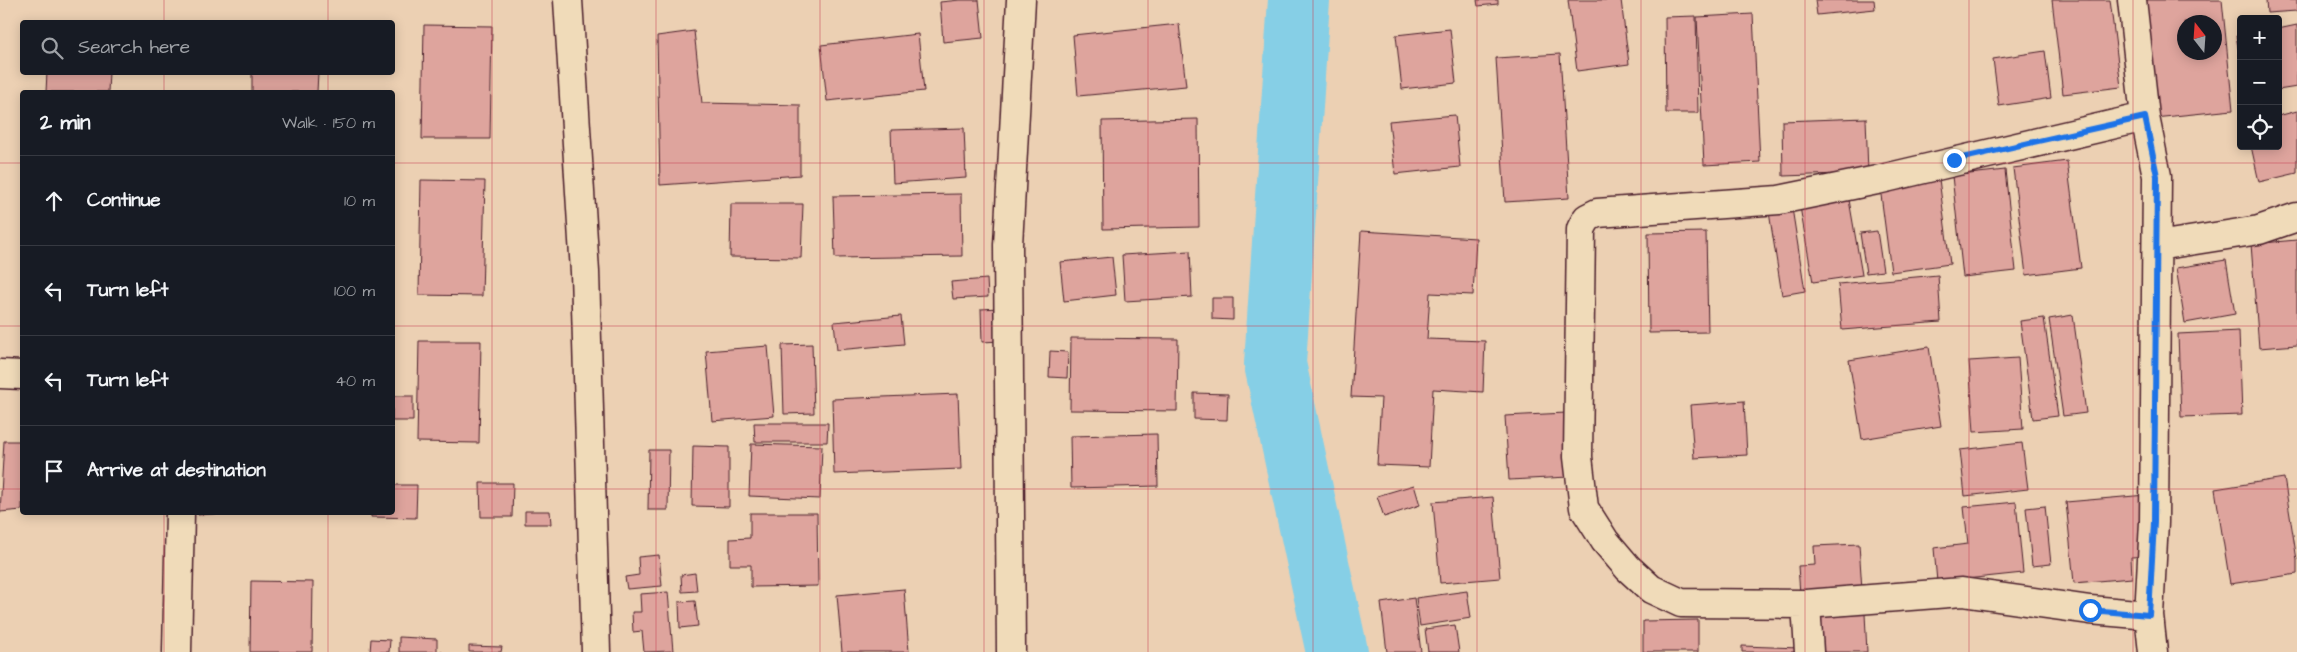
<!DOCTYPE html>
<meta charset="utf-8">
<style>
body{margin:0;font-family:"Architects Daughter",sans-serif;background:#242831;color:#f1f3f6}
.controls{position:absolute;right:15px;top:15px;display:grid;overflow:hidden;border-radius:5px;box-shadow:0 2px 12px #0003}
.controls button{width:45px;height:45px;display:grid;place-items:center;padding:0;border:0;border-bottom:1px solid #363941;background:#171b24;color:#f1f3f6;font:25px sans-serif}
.compass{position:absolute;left:2177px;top:15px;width:45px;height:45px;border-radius:50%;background:#171b24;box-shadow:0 2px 12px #0003;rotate:343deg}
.stop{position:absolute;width:15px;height:15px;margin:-11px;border:4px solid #1a73e8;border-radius:50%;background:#fff}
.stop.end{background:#1a73e8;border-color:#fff;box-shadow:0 1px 5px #0008}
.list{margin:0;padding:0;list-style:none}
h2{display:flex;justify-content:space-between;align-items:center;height:65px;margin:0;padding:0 20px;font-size:21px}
h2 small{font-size:16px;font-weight:400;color:#9ea1a6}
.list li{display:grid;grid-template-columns:32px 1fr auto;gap:15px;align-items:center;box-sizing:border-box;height:90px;padding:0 20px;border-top:1px solid #363941}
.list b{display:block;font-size:19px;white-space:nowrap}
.list em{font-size:16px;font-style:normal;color:#9ea1a6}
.icon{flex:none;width:28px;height:28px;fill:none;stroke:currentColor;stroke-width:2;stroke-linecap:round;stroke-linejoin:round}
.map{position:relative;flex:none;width:2297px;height:652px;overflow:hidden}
.search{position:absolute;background:#171b24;box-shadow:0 2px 12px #0003;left:20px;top:20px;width:375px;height:55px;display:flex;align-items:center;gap:12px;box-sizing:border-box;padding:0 18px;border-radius:5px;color:#9ea1a6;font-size:19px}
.panel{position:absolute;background:#171b24;box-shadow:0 2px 12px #0003;left:20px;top:90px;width:375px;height:425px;border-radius:5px}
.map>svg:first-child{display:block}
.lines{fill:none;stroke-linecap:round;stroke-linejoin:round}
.river{stroke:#86cfe6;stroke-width:62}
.building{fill:#dea49d;stroke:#4a1f2b;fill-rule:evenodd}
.minor-casing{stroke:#4a1f2b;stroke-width:31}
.minor{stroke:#f0dbb9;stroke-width:28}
.route{stroke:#1a73e8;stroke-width:6}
.grid{fill:none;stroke:#ca4759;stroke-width:1;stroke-opacity:0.55}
</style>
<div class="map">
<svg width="2297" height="652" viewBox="0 0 2297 652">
<rect width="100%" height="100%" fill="#ecd0b3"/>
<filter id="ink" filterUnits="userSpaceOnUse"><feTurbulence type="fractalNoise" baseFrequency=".02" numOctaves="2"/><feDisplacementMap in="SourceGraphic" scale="10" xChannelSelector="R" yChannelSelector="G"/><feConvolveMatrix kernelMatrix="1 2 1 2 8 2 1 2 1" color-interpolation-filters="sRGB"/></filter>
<g filter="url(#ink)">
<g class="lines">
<!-- river -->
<path class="river" d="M 1299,0 L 1275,364 L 1337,652"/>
</g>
<!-- building -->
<path class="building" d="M 960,0 L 979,0 L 983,38 L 943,42 L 940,2 Z
M 1477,0 L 1498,0 L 1498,4 L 1478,6 Z
M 1568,0 L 1621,0 L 1629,64 L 1577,71 Z
M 1815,0 L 1874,0 L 1875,9 L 1817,15 Z
M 2052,0 L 2110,0 L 2121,87 L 2063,94 Z
M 2142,0 L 2222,0 L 2233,110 L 2154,118 ZM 2184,22 L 2214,22 L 2214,52 L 2184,52 Z
M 2266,0 L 2297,0 L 2297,11 L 2267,13 Z
M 1753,14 L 1760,162 L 1704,165 L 1697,17 Z
M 1696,16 L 1698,113 L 1666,113 L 1665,17 Z
M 1179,24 L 1186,86 L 1078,96 L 1073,35 Z
M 424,25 L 492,26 L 490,139 L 422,139 Z
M 2297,25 L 2297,87 L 2278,90 L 2278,29 Z
M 1450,29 L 1456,83 L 1402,89 L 1396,35 Z
M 694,31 L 702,103 L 800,105 L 800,175 L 660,185 L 657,36 Z
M 918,34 L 924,91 L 827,101 L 821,45 Z
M 2241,35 L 2241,64 L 2236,36 Z
M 2045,51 L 2051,98 L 1999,106 L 1993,59 Z
M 1560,54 L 1569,198 L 1505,202 L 1496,58 Z
M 47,72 L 109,72 L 108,92 L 46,92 Z
M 252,72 L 318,72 L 317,92 L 252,92 Z
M 2297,111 L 2297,173 L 2259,182 L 2251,146 L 2278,146 L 2278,116 Z
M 1455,115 L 1460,167 L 1395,174 L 1389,121 Z
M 1866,118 L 1868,173 L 1783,176 L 1782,121 Z
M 1198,119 L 1199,227 L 1103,229 L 1102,121 Z
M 964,128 L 966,178 L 893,183 L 891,130 Z
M 2067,161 L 2081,268 L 2026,275 L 2013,168 Z
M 2005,170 L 2016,271 L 1963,277 L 1952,176 Z
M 1939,179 L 1950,264 L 1891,272 L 1880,187 Z
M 421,180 L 485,181 L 482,296 L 419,295 Z
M 961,194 L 962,256 L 835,258 L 833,196 Z
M 1848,194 L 1862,275 L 1813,282 L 1799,201 Z
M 731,204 L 803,204 L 801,258 L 730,257 Z
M 1792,208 L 1805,291 L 1782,295 L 1769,212 Z
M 1361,231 L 1476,238 L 1473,295 L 1430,293 L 1427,339 L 1485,341 L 1483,392 L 1433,389 L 1429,467 L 1377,465 L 1381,398 L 1351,397 Z
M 1877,231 L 1883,271 L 1866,273 L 1860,233 Z
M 1706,232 L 1708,332 L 1649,333 L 1648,233 Z
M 2297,240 L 2297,345 L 2259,348 L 2251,244 Z
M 1190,251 L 1192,297 L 1125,301 L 1122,255 Z
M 1112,257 L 1116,295 L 1064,301 L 1060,262 Z
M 2226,260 L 2235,314 L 2185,323 L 2176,268 Z
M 1938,275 L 1941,322 L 1842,330 L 1838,284 Z
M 987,279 L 988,297 L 953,299 L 951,282 Z
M 1212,298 L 1233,298 L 1233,320 L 1212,319 Z
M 999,308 L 1000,341 L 982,342 L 981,309 Z
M 2073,315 L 2086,413 L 2063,416 L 2049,319 Z
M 901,316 L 904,344 L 837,350 L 834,322 Z
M 2044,318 L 2058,416 L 2033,419 L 2020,321 Z
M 2239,331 L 2242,415 L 2181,417 L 2178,334 Z
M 1071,338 L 1178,339 L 1177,411 L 1070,410 Z
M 419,341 L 481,341 L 479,443 L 417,442 Z
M 812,344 L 814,413 L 784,414 L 782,345 Z
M 768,346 L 774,416 L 712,421 L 706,351 Z
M 1929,347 L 1941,426 L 1862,439 L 1849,360 Z
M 1050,351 L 1068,352 L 1067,378 L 1049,377 Z
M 2018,358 L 2023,429 L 1974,432 L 1969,361 Z
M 1194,393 L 1228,394 L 1227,420 L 1194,419 Z
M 958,394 L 961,469 L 834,474 L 832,399 Z
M 392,396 L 413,396 L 413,421 L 392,421 Z
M 1744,401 L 1747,455 L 1694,458 L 1690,405 Z
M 1566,413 L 1569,477 L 1509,480 L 1505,416 Z
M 754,423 L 828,423 L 827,442 L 755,442 Z
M 1157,434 L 1158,486 L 1071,488 L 1070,436 Z
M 4,441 L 22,441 L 22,510 L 0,512 Z
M 2022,443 L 2028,489 L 1965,496 L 1960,450 Z
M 751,444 L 822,446 L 820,499 L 749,496 Z
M 693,446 L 729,447 L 729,507 L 692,506 Z
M 649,450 L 669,450 L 668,510 L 648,510 Z
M 2284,478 L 2297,560 L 2297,574 L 2230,584 L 2215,489 Z
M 480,483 L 513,483 L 512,517 L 481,517 Z
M 392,485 L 417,485 L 416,518 L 371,517 L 371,512 L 392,512 Z
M 1414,485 L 1420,505 L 1384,517 L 1377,496 Z
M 2146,495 L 2152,556 L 2131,557 L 2132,578 L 2074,583 L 2066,502 Z
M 1493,497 L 1500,578 L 1440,583 L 1433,502 Z
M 2016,502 L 2023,573 L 1937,582 L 1934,548 L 1968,544 L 1964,507 Z
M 2045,506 L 2051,564 L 2032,566 L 2026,508 Z
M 525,511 L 550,511 L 551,524 L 525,524 Z
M 198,512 L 225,512 L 225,513 L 198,515 Z
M 750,513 L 817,513 L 818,586 L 751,587 L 751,565 L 730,565 L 730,539 L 750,538 Z
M 1859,544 L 1862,590 L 1800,594 L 1798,566 L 1815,565 L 1814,546 Z
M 659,555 L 662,586 L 627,589 L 625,577 L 639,575 L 638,557 Z
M 695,573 L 697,591 L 682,592 L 681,575 Z
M 251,581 L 313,582 L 312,652 L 250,652 Z
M 904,589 L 909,652 L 842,652 L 837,595 Z
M 1467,591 L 1471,618 L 1420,626 L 1416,598 Z
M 668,592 L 673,651 L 644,652 L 642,631 L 633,632 L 632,612 L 641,612 L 640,594 Z
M 1414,598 L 1421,652 L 1387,652 L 1381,603 Z
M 695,601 L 698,626 L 680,628 L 679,602 Z
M 1865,614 L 1867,652 L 1817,652 L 1816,616 Z
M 1698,620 L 1698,652 L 1643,652 L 1643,621 Z
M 1455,625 L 1459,652 L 1428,652 L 1425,629 Z
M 399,637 L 437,639 L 437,652 L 442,652 L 399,652 Z
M 371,639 L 390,640 L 389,652 L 370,652 Z
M 469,646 L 502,647 L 501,652 L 469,652 Z
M 1742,646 L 1800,648 L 1800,652 L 1742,652 Z"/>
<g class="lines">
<!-- minor casing -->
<g class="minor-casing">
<path id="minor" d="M 568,0 L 585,272 L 596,652
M 2132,0 L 2145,117 L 2157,176 L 2154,522 L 2149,615 L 2153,652
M 2145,117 L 1877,180 L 1779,200 L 1597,213 L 1587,218 L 1581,229 L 1578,457 L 1584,508 L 1605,541 L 1628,568 L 1651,589 L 1681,603 L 1806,604 L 1962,592 L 2090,610 L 2149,615
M 2157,246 L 2259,230 L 2297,217
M 0,374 L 22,375
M 1806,604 L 1809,652
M 177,652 L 180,512
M 1011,652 L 1008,245 L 1021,0"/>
</g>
<!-- minor -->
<use href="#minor" class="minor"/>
</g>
</g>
<g class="lines" filter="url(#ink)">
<!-- route -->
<path class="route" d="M 1954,160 L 2145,117 L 2157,176 L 2154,522 L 2149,615 L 2090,610"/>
</g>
<!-- grid -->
<path class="grid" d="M 164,0 L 164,22M 328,0 L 328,22M 492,0 L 492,652M 656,0 L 656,652M 820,0 L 820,652M 984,0 L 984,652M 1148,0 L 1148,652M 1313,0 L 1313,652M 1477,0 L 1477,652M 1641,0 L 1641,652M 1805,0 L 1805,652M 1969,0 L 1969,652M 2133,0 L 2133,652M 164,72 L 164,92M 328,72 L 328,92M 0,163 L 22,163M 392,163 L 2297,163M 0,326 L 22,326M 392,326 L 2297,326M 0,489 L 22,489M 392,489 L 2297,489M 164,512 L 164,652M 328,512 L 328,652"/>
</svg>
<div class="controls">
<button>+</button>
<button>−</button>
<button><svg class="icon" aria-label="locate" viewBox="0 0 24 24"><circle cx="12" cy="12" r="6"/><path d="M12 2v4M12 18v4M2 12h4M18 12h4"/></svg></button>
</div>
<svg class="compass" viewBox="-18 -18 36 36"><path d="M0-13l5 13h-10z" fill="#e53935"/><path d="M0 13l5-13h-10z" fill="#9ea1a6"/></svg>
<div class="stop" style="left:2090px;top:610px"></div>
<div class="stop end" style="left:1954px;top:160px"></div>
<div class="search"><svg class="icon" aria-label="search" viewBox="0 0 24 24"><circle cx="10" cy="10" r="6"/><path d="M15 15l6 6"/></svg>Search here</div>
<section class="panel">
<h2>2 min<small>Walk · 150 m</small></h2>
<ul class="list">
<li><svg class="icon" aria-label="ahead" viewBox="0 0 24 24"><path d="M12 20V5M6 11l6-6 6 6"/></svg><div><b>Continue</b></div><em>10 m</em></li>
<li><svg class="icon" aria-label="left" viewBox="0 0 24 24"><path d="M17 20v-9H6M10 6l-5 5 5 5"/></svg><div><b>Turn left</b></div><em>100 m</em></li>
<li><svg class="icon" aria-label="left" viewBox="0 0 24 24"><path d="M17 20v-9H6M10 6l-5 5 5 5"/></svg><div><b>Turn left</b></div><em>40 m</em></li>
<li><svg class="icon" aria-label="arrive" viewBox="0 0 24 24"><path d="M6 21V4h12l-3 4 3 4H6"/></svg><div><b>Arrive at destination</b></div></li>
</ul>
</section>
</div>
